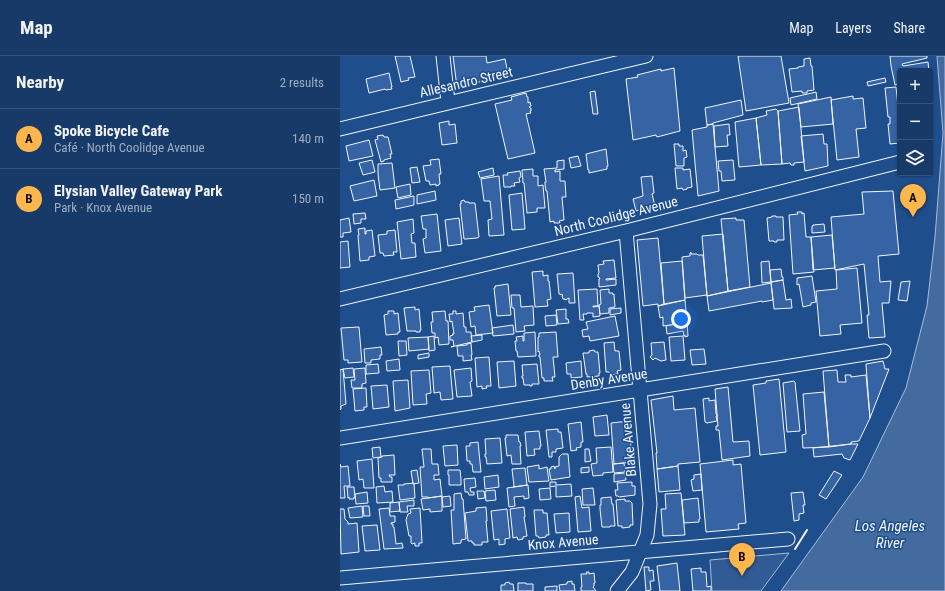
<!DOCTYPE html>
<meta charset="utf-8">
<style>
body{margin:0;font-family:"Roboto Condensed",sans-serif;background:#20416f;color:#f1f3f6}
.controls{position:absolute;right:12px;top:12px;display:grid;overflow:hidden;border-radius:4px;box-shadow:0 1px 3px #0004}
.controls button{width:36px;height:36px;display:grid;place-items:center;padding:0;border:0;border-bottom:1px solid #36547d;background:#173a69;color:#f1f3f6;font:20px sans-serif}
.you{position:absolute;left:341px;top:263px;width:14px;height:14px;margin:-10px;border:3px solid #fff;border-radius:50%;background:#1a73e8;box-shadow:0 0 0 6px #1a73e833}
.badge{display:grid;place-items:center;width:26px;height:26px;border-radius:50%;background:#ffb74d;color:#111;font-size:13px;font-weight:700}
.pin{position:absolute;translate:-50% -33px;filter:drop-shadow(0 1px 2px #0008)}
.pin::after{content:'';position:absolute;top:21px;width:14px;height:12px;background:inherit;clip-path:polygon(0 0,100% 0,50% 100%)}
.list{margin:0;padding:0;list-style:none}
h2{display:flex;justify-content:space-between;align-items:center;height:52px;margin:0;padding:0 16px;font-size:17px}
h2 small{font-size:13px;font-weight:400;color:#9eadc0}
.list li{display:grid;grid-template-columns:26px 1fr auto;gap:12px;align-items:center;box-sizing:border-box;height:60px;padding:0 16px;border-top:1px solid #36547d}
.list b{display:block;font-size:15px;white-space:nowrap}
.list p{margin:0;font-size:13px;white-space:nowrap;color:#9eadc0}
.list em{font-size:13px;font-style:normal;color:#9eadc0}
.icon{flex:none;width:22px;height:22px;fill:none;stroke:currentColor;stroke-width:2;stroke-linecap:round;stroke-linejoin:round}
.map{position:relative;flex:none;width:605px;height:535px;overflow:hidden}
header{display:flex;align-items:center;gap:24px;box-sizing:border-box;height:56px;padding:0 20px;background:#173a69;border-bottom:1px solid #36547d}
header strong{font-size:19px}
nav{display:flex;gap:22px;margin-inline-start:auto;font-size:14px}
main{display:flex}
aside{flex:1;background:#173a69}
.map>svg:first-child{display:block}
.green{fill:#305b95;stroke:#a8bbd7}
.water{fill:#446ba0;stroke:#a8bbd7}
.building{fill:#3563a3;stroke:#f2f6ff}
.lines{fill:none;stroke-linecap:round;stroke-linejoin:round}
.minor-casing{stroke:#f2f6ff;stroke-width:15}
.minor{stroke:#1f4e8c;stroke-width:13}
.wall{stroke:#f2f6ff;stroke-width:2}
.labels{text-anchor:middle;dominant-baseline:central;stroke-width:3;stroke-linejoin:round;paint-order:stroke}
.street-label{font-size:14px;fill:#f2f6ff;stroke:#1f4e8c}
.water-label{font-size:15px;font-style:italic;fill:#f2f6ff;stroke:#1f4e8c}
</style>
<header>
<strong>Map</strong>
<nav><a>Map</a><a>Layers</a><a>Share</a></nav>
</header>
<main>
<aside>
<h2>Nearby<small>2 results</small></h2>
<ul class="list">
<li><span class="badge">A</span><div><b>Spoke Bicycle Cafe</b><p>Café · North Coolidge Avenue</p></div><em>140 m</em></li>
<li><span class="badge">B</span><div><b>Elysian Valley Gateway Park</b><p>Park · Knox Avenue</p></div><em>150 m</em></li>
</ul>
</aside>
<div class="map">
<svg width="605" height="535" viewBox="0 0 605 535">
<rect width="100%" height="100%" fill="#1f4e8c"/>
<!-- green -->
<path class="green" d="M 449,497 L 421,535 L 372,535 L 370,504 Z"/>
<!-- water -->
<path class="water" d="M 597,0 L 605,0 L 605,535 L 441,535 L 523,421 L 566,332 L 587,250 L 595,181 L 603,77 Z"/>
<!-- building -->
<path class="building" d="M 55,0 L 70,0 L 75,21 L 68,22 L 69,24 L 61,26 Z
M 113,0 L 146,0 L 147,7 L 165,3 L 168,17 L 152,21 L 152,23 L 117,31 Z
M 398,0 L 441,0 L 449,47 L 406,55 Z
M 550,0 L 587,0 L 587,2 L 562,8 L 563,10 L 588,6 L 589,15 L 560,15 L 560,28 L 555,29 L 551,10 Z
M 470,2 L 471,10 L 472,10 L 474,34 L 467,35 L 467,37 L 462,37 L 462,35 L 452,36 L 449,13 L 458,12 L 458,11 L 464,10 L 464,3 Z
M 334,12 L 340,75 L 317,81 L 316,79 L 293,84 L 286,23 L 298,21 L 297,19 L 321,13 L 321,15 Z
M 49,17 L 52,31 L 51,31 L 52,33 L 46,34 L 45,33 L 29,37 L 26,23 Z
M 545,22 L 546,26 L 528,30 L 527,26 Z
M 556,31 L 559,60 L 560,60 L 560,87 L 550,88 L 548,68 L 550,68 L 550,61 L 548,61 L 545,32 Z
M 255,35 L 258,58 L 253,58 L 250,36 Z
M 476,36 L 477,43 L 451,49 L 450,42 Z
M 186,37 L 187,41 L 188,41 L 188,47 L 190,46 L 191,50 L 189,51 L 190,52 L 191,52 L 191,55 L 190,55 L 191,57 L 186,58 L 195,97 L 168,103 L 155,48 L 172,44 L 171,41 Z
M 513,40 L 513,43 L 523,42 L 526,72 L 516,73 L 519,101 L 497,104 L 491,44 Z
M 491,41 L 493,68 L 461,71 L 458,48 Z
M 401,44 L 403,59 L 373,67 L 373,68 L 367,69 L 365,52 Z
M 459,51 L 464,106 L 454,107 L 454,109 L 451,109 L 450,107 L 442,108 L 438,55 Z
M 436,53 L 438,55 L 442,108 L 421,109 L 416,62 L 427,59 L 426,55 Z
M 416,62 L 421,109 L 399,111 L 395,66 Z
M 109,65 L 109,69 L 115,68 L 117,87 L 102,89 L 99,67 Z
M 373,68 L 379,135 L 358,140 L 352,74 L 367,71 L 367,69 Z
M 389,68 L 390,79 L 387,79 L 388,90 L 375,91 L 374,70 Z
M 483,78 L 484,88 L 487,88 L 488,110 L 465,115 L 461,80 Z
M 43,79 L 44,81 L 48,81 L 52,98 L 50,98 L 51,102 L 44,104 L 44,105 L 41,106 L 35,84 L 38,83 L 37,80 Z
M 29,84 L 33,100 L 9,105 L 6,90 Z
M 334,88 L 339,88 L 339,90 L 343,90 L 343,95 L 346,94 L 347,101 L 344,102 L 344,110 L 336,110 Z
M 266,93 L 268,110 L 267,110 L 267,113 L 249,117 L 249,114 L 248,114 L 246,98 Z
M 238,100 L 241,110 L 231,112 L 229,102 Z
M 99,103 L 101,118 L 99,118 L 100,128 L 99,128 L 99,129 L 96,130 L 96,128 L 90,129 L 89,125 L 86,125 L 83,110 L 91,109 L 90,104 Z
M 32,104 L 35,116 L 23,119 L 19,107 Z
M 224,104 L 224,113 L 215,114 L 215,116 L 220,115 L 220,125 L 225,125 L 226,141 L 222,141 L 224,164 L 219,165 L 220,167 L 214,167 L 214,165 L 210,166 L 207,135 L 206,135 L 205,129 L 205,126 L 206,126 L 204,113 L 217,112 L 217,105 Z
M 393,104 L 395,124 L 382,125 L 381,115 L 379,115 L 378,105 Z
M 52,107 L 55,132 L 40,134 L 38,118 L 38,108 Z
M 77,111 L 80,126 L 72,127 L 70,112 Z
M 153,112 L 154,119 L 140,122 L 138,116 Z
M 335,112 L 343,112 L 343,114 L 350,113 L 352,131 L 347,132 L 347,133 L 343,134 L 342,132 L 337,133 Z
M 193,113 L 193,120 L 198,120 L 198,130 L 203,129 L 205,152 L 197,152 L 197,156 L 187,157 L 184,127 L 183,127 L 182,114 Z
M 180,115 L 181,121 L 179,122 L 180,126 L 174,127 L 175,130 L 171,130 L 171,131 L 164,131 L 163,119 L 168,119 L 167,117 Z
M 159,120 L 164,179 L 149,180 L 148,164 L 152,163 L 150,145 L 144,145 L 141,123 Z
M 312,120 L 314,137 L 312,138 L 315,150 L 296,155 L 293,143 L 303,140 L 301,121 Z
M 34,124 L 37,140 L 14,145 L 10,130 Z
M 70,128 L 71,139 L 58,142 L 56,131 Z
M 95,135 L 96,144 L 77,148 L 77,139 Z
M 553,135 L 559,198 L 538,200 L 540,226 L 551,225 L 549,247 L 542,247 L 545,281 L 529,282 L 527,259 L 529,259 L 524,208 L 495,214 L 491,161 L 524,158 L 522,136 Z
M 182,137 L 185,173 L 172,174 L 169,139 Z
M 74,140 L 74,149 L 56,153 L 55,144 Z
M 124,144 L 125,146 L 129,146 L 129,147 L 135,147 L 139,181 L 137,182 L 126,183 L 124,183 L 120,148 L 121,148 L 121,145 Z
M 457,156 L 462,156 L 462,158 L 464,157 L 466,181 L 471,181 L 474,216 L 453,218 L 449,159 L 458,158 Z
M 25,157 L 26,163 L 21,163 L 21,167 L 14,168 L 13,158 Z
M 97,158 L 101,195 L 85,197 L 83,183 L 86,182 L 86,173 L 83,173 L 81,160 Z
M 432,160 L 436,160 L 436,161 L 443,161 L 444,184 L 437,184 L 437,186 L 434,186 L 434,185 L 429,185 L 427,162 L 432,161 Z
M 9,162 L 11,176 L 3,177 L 3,181 L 0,181 L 0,164 Z
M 119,162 L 122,188 L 108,190 L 105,164 Z
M 396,162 L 396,164 L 404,164 L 410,231 L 388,235 L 381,163 Z
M 73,163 L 74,177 L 71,178 L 72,187 L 75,187 L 76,201 L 61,203 L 57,166 Z
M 484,168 L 485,176 L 472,177 L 472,170 L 473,170 L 473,169 Z
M 25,172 L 25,178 L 26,178 L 26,175 L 32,174 L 35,200 L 29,201 L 29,204 L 20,205 L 18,179 L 19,179 L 18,173 Z
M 55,174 L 57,196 L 53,196 L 54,199 L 44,200 L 43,197 L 40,197 L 38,179 L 47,178 L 47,175 Z
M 383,178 L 388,235 L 367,240 L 362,180 Z
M 492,179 L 495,212 L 473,214 L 471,181 Z
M 318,182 L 324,248 L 318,250 L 318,248 L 303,250 L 297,184 Z
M 8,185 L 10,211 L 0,212 L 0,186 Z
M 351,196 L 351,198 L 357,198 L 358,199 L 363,199 L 367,239 L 345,242 L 342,201 L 350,200 L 350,197 Z
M 274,204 L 276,222 L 266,223 L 266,224 L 276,223 L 276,229 L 259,231 L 259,223 L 260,223 L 259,221 L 258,221 L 258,218 L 259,217 L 258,209 L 264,208 L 263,205 Z
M 342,205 L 345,244 L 324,248 L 321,207 Z
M 429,205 L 431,226 L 422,227 L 421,206 Z
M 517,212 L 522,267 L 500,269 L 501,278 L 480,280 L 476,235 L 497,233 L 496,214 Z
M 441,213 L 442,221 L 443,221 L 443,224 L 431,226 L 430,214 Z
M 203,215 L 203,220 L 208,219 L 208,225 L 209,225 L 211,243 L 207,244 L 208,250 L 195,251 L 192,216 Z
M 233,217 L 235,247 L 229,247 L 229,242 L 225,244 L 225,243 L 223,243 L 222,240 L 223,239 L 219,238 L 217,218 Z
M 472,220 L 476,246 L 471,247 L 471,249 L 463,251 L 459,228 L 457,229 L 457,222 Z
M 443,224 L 446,244 L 451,243 L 452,252 L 434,253 L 431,226 Z
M 570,225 L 567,245 L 558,244 L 561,226 Z
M 431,227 L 433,244 L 422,246 L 422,245 L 369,255 L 367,240 Z
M 168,228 L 171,259 L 157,260 L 154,232 L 155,232 L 155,230 Z
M 257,233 L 258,250 L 253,250 L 253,251 L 259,250 L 260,260 L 253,261 L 253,257 L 247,257 L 247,258 L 243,258 L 244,264 L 240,264 L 238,234 Z
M 269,233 L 269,237 L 273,237 L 273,239 L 274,238 L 275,251 L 269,252 L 269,257 L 260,258 L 259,249 L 261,248 L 260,234 Z
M 171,239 L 180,239 L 181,251 L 193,250 L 194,269 L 184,270 L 185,275 L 176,276 L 174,252 L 172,252 Z
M 345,244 L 347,266 L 323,270 L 323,261 L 320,262 L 318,250 Z
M 149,249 L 153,277 L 136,279 L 135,270 L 131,271 L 129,256 L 135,255 L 134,251 Z
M 75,251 L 75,254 L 79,253 L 81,274 L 80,274 L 80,276 L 76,276 L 76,275 L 67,275 L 64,252 Z
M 281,252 L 281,257 L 270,259 L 270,253 Z
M 226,253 L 226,263 L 228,263 L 229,267 L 218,268 L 216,254 Z
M 48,255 L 54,255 L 54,258 L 58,257 L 60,276 L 58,276 L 58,278 L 46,279 L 44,259 L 48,258 Z
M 105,255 L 106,265 L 108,265 L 109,288 L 99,289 L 98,281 L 95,282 L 95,277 L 92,277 L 91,266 L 93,266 L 92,256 Z
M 113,255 L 116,255 L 116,258 L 123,257 L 124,271 L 126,271 L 126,276 L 131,276 L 132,286 L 111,291 L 114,290 L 113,284 L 110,284 L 110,280 L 113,279 L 112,278 L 114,278 L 112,265 L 110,266 L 109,258 L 113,258 Z
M 216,259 L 217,269 L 206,270 L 205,260 Z
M 275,260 L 279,280 L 250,285 L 249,280 L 243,281 L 242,274 L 248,273 L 246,266 Z
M 347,266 L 348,280 L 345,281 L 345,279 L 344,280 L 343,275 L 327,278 L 326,270 Z
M 173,269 L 174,278 L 153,280 L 152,272 Z
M 19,271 L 22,306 L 8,307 L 8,304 L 4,304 L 1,272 Z
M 195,276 L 196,300 L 178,301 L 177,295 L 176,295 L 175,285 L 177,285 L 176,281 L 183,280 L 183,285 L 184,285 L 184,277 Z
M 216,276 L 218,301 L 213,301 L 215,321 L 212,321 L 213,325 L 204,325 L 204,322 L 202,322 L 200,301 L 199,301 L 199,299 L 200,299 L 199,295 L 198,296 L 198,281 L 199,281 L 199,277 Z
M 142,279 L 142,284 L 132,286 L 131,280 Z
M 94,280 L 95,294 L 89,295 L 88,281 Z
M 343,280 L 345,304 L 331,305 L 329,281 Z
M 88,281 L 89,293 L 69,295 L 68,282 Z
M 58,285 L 66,285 L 67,299 L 59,300 Z
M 274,286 L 275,295 L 279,295 L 281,314 L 277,315 L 278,318 L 270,319 L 269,316 L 266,316 L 264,287 Z
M 324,286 L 326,304 L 321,305 L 315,302 L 313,304 L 310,301 L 312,299 L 311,287 Z
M 131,287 L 132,299 L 131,299 L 132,304 L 123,305 L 123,300 L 118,300 L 117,290 L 127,289 L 127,288 Z
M 41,291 L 42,299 L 40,299 L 40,303 L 31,304 L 31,307 L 25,307 L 24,293 Z
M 364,293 L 366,308 L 352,309 L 350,294 Z
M 254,294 L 255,296 L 258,296 L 260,317 L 259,317 L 259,320 L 247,321 L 247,318 L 246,318 L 243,297 L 249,297 L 249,295 Z
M 89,297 L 89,301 L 78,303 L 78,299 Z
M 149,301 L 151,330 L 146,330 L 147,332 L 142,333 L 142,330 L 137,331 L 135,302 Z
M 59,303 L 60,314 L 47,315 L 46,305 Z
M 174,305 L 176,330 L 159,332 L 157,306 Z
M 241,305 L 242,321 L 231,322 L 231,318 L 227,318 L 226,307 Z
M 543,305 L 545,313 L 549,313 L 530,362 L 526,309 L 526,308 Z
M 38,308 L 39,317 L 26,318 L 26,309 Z
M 197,308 L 199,328 L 192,328 L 192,330 L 190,330 L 190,329 L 184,329 L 183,322 L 182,322 L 182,320 L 183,320 L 182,309 Z
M 110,310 L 113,343 L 101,344 L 100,336 L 94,337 L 92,311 Z
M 13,312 L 14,321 L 5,322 L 3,313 Z
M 25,312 L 26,327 L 22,328 L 22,332 L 12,332 L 11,324 L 15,324 L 14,313 Z
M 131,312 L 132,325 L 130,326 L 132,340 L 117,341 L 114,314 Z
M 3,313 L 6,348 L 1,350 L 1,353 L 0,354 L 0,314 Z
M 89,314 L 91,337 L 86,338 L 87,348 L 73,349 L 71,315 Z
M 497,314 L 498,326 L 506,326 L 505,319 L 511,319 L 511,321 L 526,319 L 530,362 L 519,385 L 511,386 L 511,388 L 489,391 L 483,315 Z
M 439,323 L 446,396 L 420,399 L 413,329 L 426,327 L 426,325 Z
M 68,324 L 70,352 L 55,355 L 53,325 Z
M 454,325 L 455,326 L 460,375 L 447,376 L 443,327 Z
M 47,329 L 49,351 L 33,353 L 31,330 Z
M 388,331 L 393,386 L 409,385 L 410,400 L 382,404 L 379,374 L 376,374 L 376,370 L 378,370 L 375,333 Z
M 26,332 L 27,351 L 24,351 L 24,354 L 15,355 L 13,333 Z
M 484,336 L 489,391 L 463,392 L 462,379 L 466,378 L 463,338 Z
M 333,340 L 334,354 L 355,352 L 360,406 L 338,408 L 338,410 L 317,413 L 316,397 L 317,397 L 311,344 Z
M 369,342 L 369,345 L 375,344 L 376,358 L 377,358 L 377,360 L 376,360 L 377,365 L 367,367 L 365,366 L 363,343 Z
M 267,359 L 269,379 L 255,380 L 253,361 Z
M 289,365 L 290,376 L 291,375 L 291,378 L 290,378 L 292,406 L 274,408 L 271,367 Z
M 241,366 L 243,386 L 241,386 L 241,391 L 236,392 L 237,394 L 231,395 L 228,368 Z
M 218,373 L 218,376 L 221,376 L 223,392 L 216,393 L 216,396 L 212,396 L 212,401 L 209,401 L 206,374 Z
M 199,375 L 201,390 L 200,390 L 200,393 L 194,393 L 195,399 L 187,400 L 185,376 Z
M 166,379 L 178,379 L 179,386 L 180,386 L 181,390 L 180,390 L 181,408 L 172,408 L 171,399 L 167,400 L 165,382 L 166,382 Z
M 160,382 L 162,407 L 147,408 L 146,401 L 145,401 L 145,398 L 146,398 L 145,383 Z
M 138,386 L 141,416 L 133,416 L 132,408 L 130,408 L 130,405 L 127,405 L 126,390 L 130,390 L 130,387 Z
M 511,388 L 518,388 L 510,404 L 504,402 L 502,398 L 474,401 L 473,392 Z
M 117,389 L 118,409 L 105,410 L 103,390 Z
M 40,391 L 41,401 L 33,402 L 32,392 Z
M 271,391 L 273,416 L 263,417 L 263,419 L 253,420 L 251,408 L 257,407 L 256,392 Z
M 82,393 L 91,393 L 92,408 L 98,408 L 99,419 L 94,419 L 94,424 L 100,423 L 102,440 L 88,442 L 88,441 L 82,441 L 80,411 L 84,411 Z
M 245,393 L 249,393 L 251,405 L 245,406 Z
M 222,398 L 228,398 L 230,421 L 211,424 L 209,413 L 211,413 L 211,411 L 214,410 L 215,413 L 215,411 L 219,410 L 219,401 Z
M 54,399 L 55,419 L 49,419 L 50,421 L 52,421 L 52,426 L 41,426 L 41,422 L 39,422 L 38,402 L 42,401 L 42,400 Z
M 32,403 L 34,432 L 24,432 L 23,423 L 19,424 L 17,405 Z
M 393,404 L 393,409 L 401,408 L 406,467 L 398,468 L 399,473 L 366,476 L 360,408 Z
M 284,407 L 285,416 L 274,417 L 273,408 Z
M 0,408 L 1,411 L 8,410 L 10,430 L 4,430 L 5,442 L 0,442 Z
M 199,409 L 199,413 L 207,411 L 209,425 L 189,426 L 187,411 Z
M 338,410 L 340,434 L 319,436 L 317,413 Z
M 249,411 L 249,416 L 241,417 L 241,412 Z
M 185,412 L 187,429 L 173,431 L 174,430 L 172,413 Z
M 77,414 L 79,427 L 73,428 L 71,415 Z
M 108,414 L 120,414 L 121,423 L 121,429 L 109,429 L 109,419 L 108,419 Z
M 494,415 L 502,419 L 486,443 L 479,439 Z
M 285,417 L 286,424 L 274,426 L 274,418 Z
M 361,418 L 362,434 L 353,435 L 351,424 L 354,423 L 354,419 Z
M 158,419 L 159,431 L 145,433 L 144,421 Z
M 135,422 L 136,431 L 130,432 L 131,436 L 134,436 L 134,439 L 129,439 L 128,436 L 125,436 L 124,423 Z
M 210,426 L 216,426 L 216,429 L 231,428 L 232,440 L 216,441 L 216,430 L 210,431 Z
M 292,426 L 292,430 L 295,430 L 295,439 L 279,441 L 278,440 L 276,440 L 275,434 L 278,434 L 277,427 Z
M 74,427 L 75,442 L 60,444 L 58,429 L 64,429 L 64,428 Z
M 188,429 L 189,442 L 184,443 L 184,440 L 174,441 L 175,450 L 169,451 L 167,432 Z
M 44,430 L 45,436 L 52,435 L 53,446 L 37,447 L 36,431 Z
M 7,431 L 14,431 L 15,441 L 14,441 L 14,443 L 9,443 L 9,441 L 8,442 Z
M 210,432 L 211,443 L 200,444 L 199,433 Z
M 253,432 L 255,449 L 243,449 L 242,433 Z
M 155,434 L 156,444 L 146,445 L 145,435 Z
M 137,435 L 144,435 L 145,442 L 138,443 Z
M 27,436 L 28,447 L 16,448 L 15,438 Z
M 463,436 L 465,449 L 463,449 L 464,457 L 459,458 L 459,464 L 454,465 L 451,437 Z
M 121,437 L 122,443 L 123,443 L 126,483 L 121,484 L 121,487 L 113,488 L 111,454 L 114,454 L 114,438 Z
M 341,437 L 345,479 L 323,480 L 321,453 L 326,453 L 325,438 Z
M 102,440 L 102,455 L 90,456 L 90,453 L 83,454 L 81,443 Z
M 110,440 L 111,450 L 103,451 L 102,441 Z
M 240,440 L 242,452 L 249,451 L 251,475 L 238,476 L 235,441 Z
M 271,441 L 272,448 L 273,448 L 275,470 L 270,470 L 270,471 L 262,471 L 260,453 L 260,449 L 261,449 L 261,442 Z
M 358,442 L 360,463 L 359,463 L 359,466 L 344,467 L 342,444 Z
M 285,443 L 285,445 L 290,445 L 292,447 L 293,469 L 290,469 L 290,471 L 282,472 L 282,470 L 278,470 L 276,444 Z
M 74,444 L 74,450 L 67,450 L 68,456 L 60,456 L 59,446 Z
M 59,446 L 60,455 L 50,456 L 50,447 Z
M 22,450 L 23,461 L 10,462 L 8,452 Z
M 23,450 L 29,450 L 30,460 L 24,460 Z
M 146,451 L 147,465 L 146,465 L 148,486 L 142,486 L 142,489 L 134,489 L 134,487 L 132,487 L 132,485 L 128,485 L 125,457 L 136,455 L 136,452 Z
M 184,451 L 185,461 L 184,461 L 187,480 L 183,481 L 183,483 L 178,484 L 177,481 L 173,482 L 170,453 Z
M 49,452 L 50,460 L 55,460 L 55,466 L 51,467 L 51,468 L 53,468 L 53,471 L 54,471 L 56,488 L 62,487 L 63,492 L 44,493 L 39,453 Z
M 80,452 L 82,486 L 82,487 L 79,487 L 79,490 L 75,490 L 75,487 L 72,488 L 71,487 L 71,480 L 69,480 L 66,464 L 68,458 L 71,457 L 70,453 Z
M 0,453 L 4,453 L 5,463 L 8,466 L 8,468 L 17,467 L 19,496 L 1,498 Z
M 167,453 L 170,482 L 165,483 L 165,488 L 159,489 L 159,483 L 154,484 L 151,455 Z
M 194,454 L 203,454 L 203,457 L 207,457 L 209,479 L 206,479 L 206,481 L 199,482 L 198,480 L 196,480 Z
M 229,457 L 230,476 L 216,477 L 214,458 Z
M 37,469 L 40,494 L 25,495 L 22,470 Z
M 337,507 L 340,535 L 320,535 L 317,510 Z
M 304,511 L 309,511 L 309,515 L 313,514 L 314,525 L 310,525 L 311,534 L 306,535 Z
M 361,512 L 361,516 L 366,516 L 367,531 L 371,530 L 371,535 L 353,535 L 351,513 Z
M 246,516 L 249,516 L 249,518 L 254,517 L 255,527 L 254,527 L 254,530 L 253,531 L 256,535 L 241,535 L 241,531 L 242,531 L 241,518 L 247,518 Z
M 232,525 L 232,528 L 234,528 L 235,535 L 220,535 L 219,529 L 227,528 L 227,526 Z
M 169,526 L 170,528 L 173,528 L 174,535 L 161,535 L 161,529 L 165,529 L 165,527 Z
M 178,527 L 186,527 L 186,528 L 193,528 L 193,535 L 178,535 Z
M 217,530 L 217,535 L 205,535 L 205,531 Z"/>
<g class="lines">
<!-- minor casing -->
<g class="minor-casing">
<path id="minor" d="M 103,0 L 108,46
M 0,73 L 129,42 L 306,0
M 0,243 L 286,175 L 560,106
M 0,382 L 544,295
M 0,522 L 448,483
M 277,535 L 292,516 L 307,479 L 310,448 L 286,175"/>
</g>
<!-- minor -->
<use href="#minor" class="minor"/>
<!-- wall -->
<path class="wall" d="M 455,493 L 467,474"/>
</g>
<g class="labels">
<!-- street labels -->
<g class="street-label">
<text transform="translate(126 26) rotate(-13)">Allesandro Street</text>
<text transform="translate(276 160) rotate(-14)">North Coolidge Avenue</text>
<text transform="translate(269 323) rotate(-9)">Denby Avenue</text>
<text transform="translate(288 384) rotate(-95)">Blake Avenue</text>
<text transform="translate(223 486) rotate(-5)">Knox Avenue</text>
</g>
<!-- water labels -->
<g class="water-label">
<text x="550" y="470">Los Angeles<tspan x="550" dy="17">River</tspan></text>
</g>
</g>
</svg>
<div class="controls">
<button>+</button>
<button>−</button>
<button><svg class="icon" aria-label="layers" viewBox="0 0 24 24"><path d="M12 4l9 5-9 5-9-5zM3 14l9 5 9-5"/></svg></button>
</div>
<div class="you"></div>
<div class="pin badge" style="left:573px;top:161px">A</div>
<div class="pin badge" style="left:402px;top:520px">B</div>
</div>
</main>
